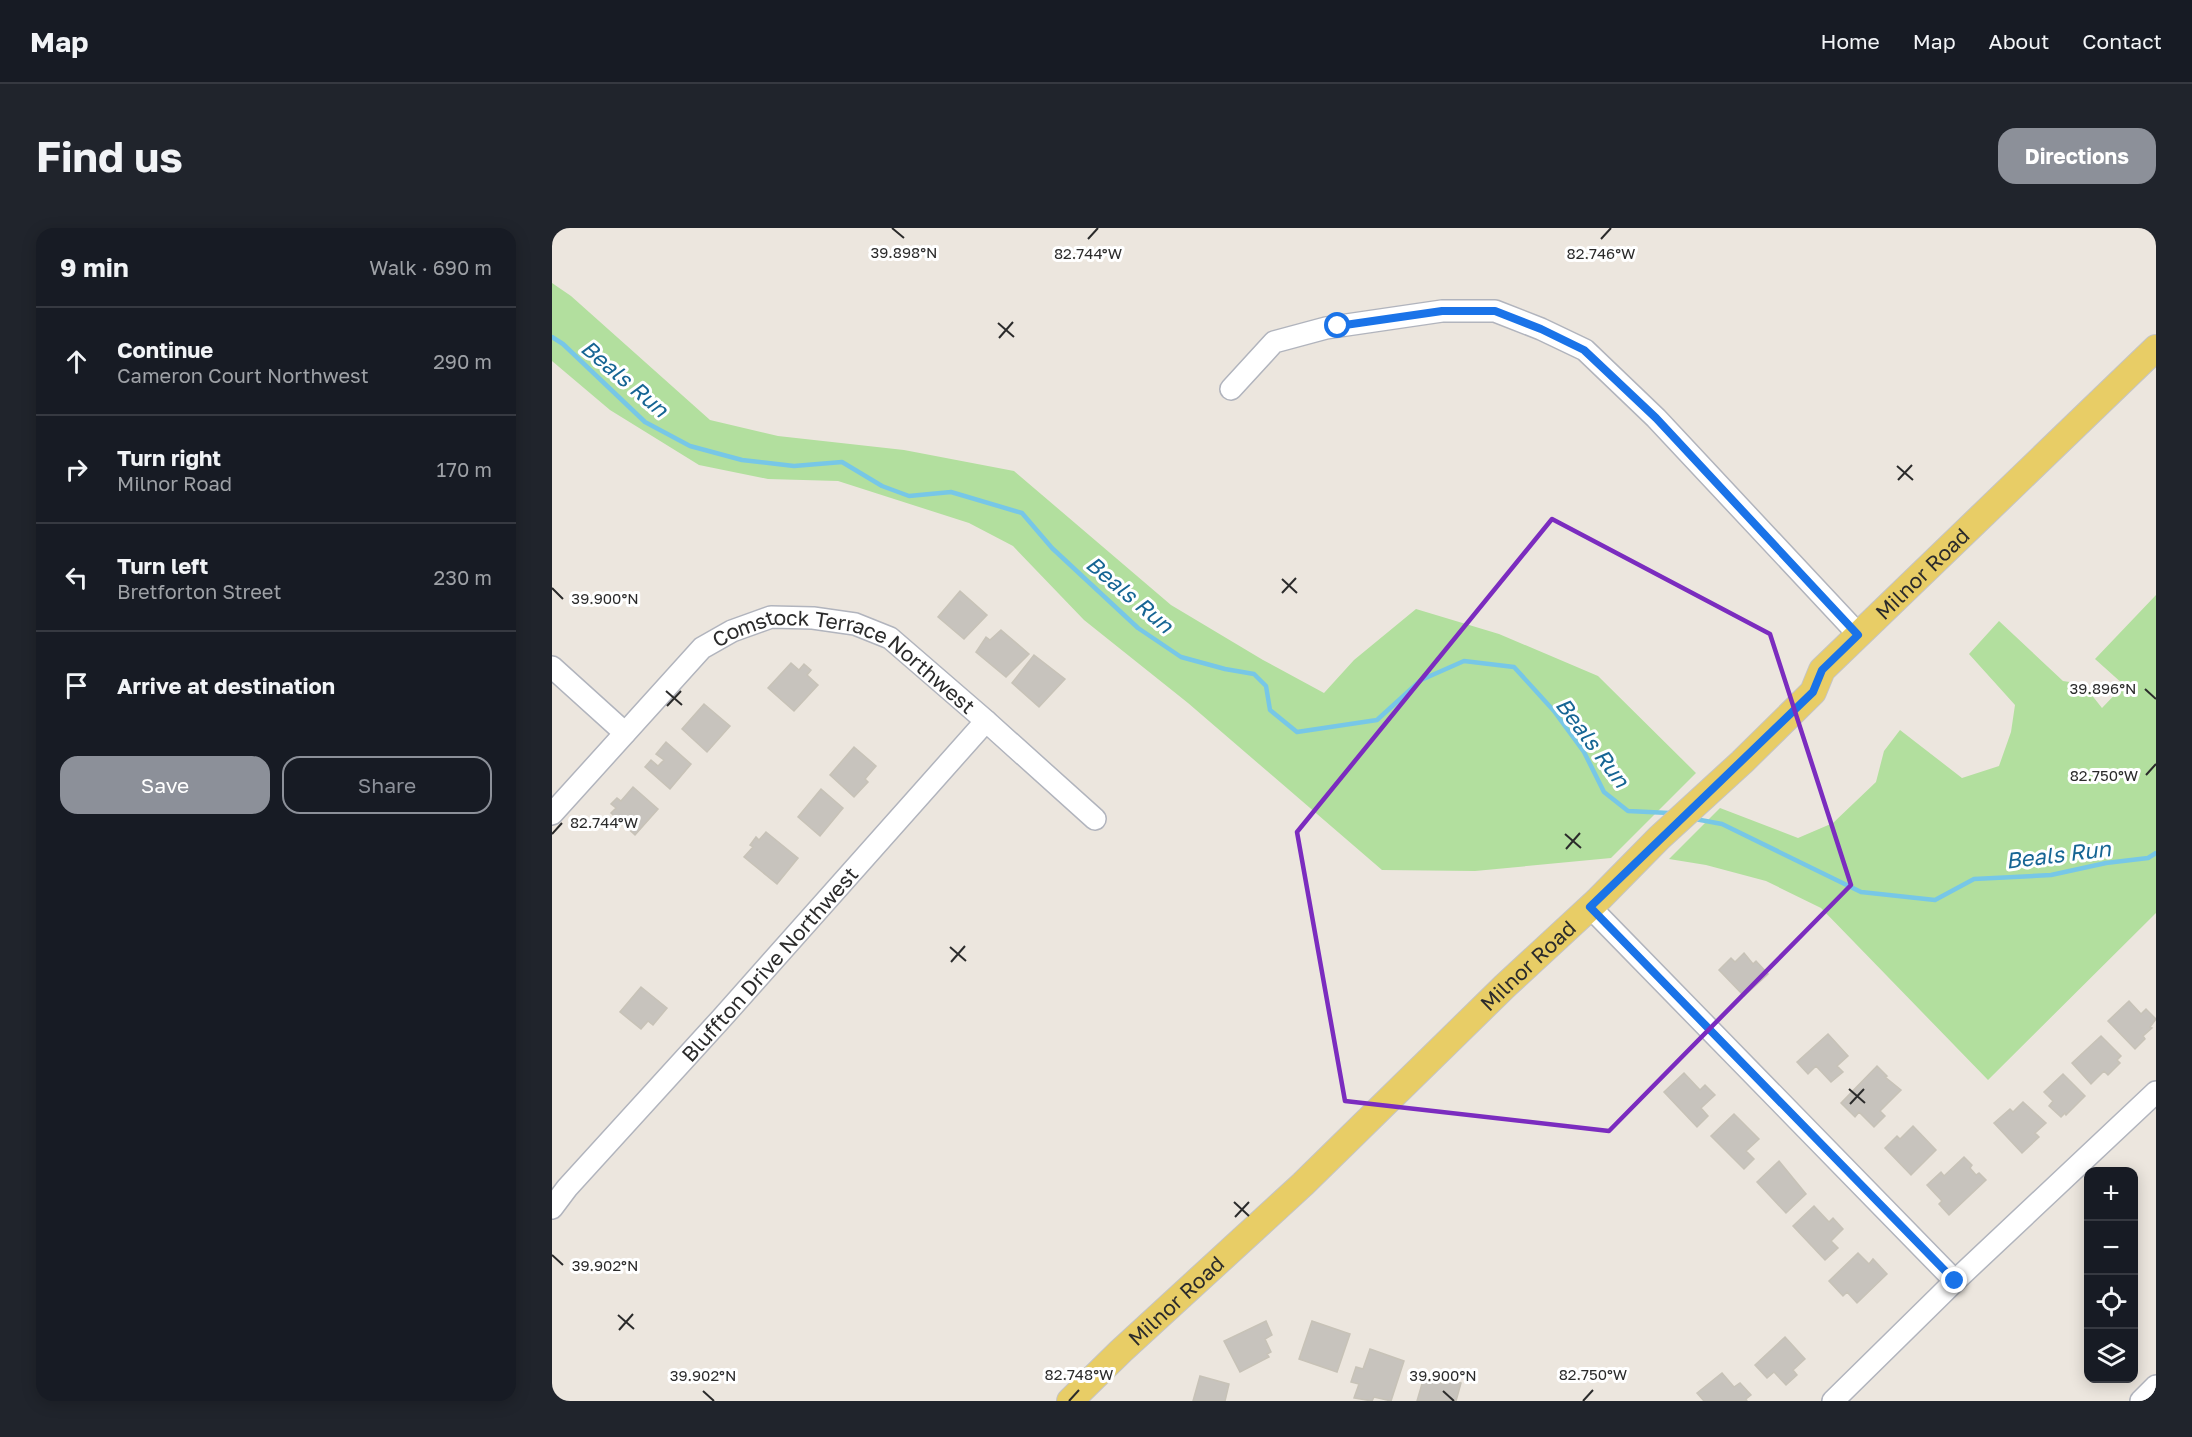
<!DOCTYPE html>
<meta charset="utf-8">
<style>
body{margin:0;font-family:"Golos Text",sans-serif;background:#20242c;color:#f1f3f6}
.controls{position:absolute;right:18px;bottom:18px;display:grid;overflow:hidden;border-radius:12px;box-shadow:0 3px 15px #0003}
.controls button{width:54px;height:54px;display:grid;place-items:center;padding:0;border:0;border-bottom:2px solid #363941;background:#171b24;color:#f1f3f6;font:30px sans-serif}
.stop{position:absolute;width:18px;height:18px;margin:-14px;border:4px solid #1a73e8;border-radius:50%;background:#fff}
.stop.end{background:#1a73e8;border-color:#fff;box-shadow:0 2px 6px #0008}
.list{margin:0;padding:0;list-style:none}
h2{display:flex;justify-content:space-between;align-items:center;height:78px;margin:0;padding:0 24px;font-size:26px}
h2 small{font-size:20px;font-weight:400;color:#9ea1a6}
.list li{display:grid;grid-template-columns:39px 1fr auto;gap:18px;align-items:center;box-sizing:border-box;height:108px;padding:0 24px;border-top:2px solid #363941}
.list b{display:block;font-size:22px;white-space:nowrap}
.list p{margin:0;font-size:20px;white-space:nowrap;color:#9ea1a6}
.list em{font-size:20px;font-style:normal;color:#9ea1a6}
.actions{display:flex;gap:12px;padding:18px 24px}
.actions a{flex:1;padding:14px 0;border:2px solid #8c9099;border-radius:18px;text-align:center;font-size:21px;color:#8c9099}
.actions .main{background:#8c9099;color:#fff}
.icon{flex:none;width:33px;height:33px;fill:none;stroke:currentColor;stroke-width:2;stroke-linecap:round;stroke-linejoin:round}
.map{position:relative;flex:none;width:1604px;height:1173px;overflow:hidden;border-radius:18px}
header{display:flex;align-items:center;gap:36px;box-sizing:border-box;height:84px;padding:0 30px;background:#171b24;border-bottom:2px solid #363941}
header strong{font-size:28px}
nav{display:flex;gap:33px;margin-inline-start:auto;font-size:21px}
.intro{display:flex;align-items:center;justify-content:space-between;box-sizing:border-box;height:144px;padding:0 36px}
h1{margin:0;font-size:42px}
.button{padding:15px 27px;border-radius:18px;background:#8c9099;color:#fff;font-size:21px;font-weight:700}
main{display:flex;gap:36px;padding:0 36px}
aside{flex:1;background:#171b24;border-radius:18px;box-shadow:0 3px 15px #0003}
.map>svg:first-child{display:block}
.green{fill:#b2df9e}
.lines{fill:none;stroke-linecap:round;stroke-linejoin:round}
.stream{stroke:#77c7e7;stroke-width:4.5}
.building{fill:#c7c3bd;stroke:#c7c2b7;stroke-width:1.5}
.minor-casing{stroke:#b1b4bd;stroke-width:24}
.major-casing{stroke:#c4c4c4;stroke-width:28}
.minor{stroke:#fff;stroke-width:21}
.major{stroke:#e8cd66;stroke-width:26}
.route{stroke:#1a73e8;stroke-width:8}
.marked{fill:none;stroke:#7b2cbf;stroke-width:4.5;stroke-linejoin:round}
.ticks{fill:none;stroke:#2b2b2b;stroke-width:2}
.labels{text-anchor:middle;dominant-baseline:central;stroke-width:6;stroke-linejoin:round;paint-order:stroke}
.street-label{font-size:21px;fill:#2b2b2b;stroke:#fff}
.water-label{font-size:22px;font-style:italic;fill:#166594;stroke:#fff}
.ticks-label{font-size:15px;text-anchor:middle;fill:#2b2b2b;stroke:#fff;stroke-width:6;stroke-linejoin:round;paint-order:stroke}
</style>
<header>
<strong>Map</strong>
<nav><a>Home</a><a>Map</a><a>About</a><a>Contact</a></nav>
</header>
<div class="intro"><h1>Find us</h1><a class="button">Directions</a></div>
<main>
<aside>
<h2>9 min<small>Walk · 690 m</small></h2>
<ul class="list">
<li><svg class="icon" aria-label="ahead" viewBox="0 0 24 24"><path d="M12 20V5M6 11l6-6 6 6"/></svg><div><b>Continue</b><p>Cameron Court Northwest</p></div><em>290 m</em></li>
<li><svg class="icon" aria-label="right" viewBox="0 0 24 24"><path d="M7 20v-9h11M14 6l5 5-5 5"/></svg><div><b>Turn right</b><p>Milnor Road</p></div><em>170 m</em></li>
<li><svg class="icon" aria-label="left" viewBox="0 0 24 24"><path d="M17 20v-9H6M10 6l-5 5 5 5"/></svg><div><b>Turn left</b><p>Bretforton Street</p></div><em>230 m</em></li>
<li><svg class="icon" aria-label="arrive" viewBox="0 0 24 24"><path d="M6 21V4h12l-3 4 3 4H6"/></svg><div><b>Arrive at destination</b></div></li>
</ul>
<div class="actions"><a class="main">Save</a><a>Share</a></div>
</aside>
<div class="map">
<svg width="1604" height="1173" viewBox="0 0 1604 1173">
<rect width="100%" height="100%" fill="#ece6de"/>
<!-- green -->
<path class="green" d="M 0,55 L 19,68 L 158,192 L 226,208 L 352,222 L 462,243 L 619,377 L 711,432 L 772,465 L 802,432 L 864,381 L 947,406 L 1046,448 L 1144,545 L 1059,630 L 923,643 L 830,642 L 636,475 L 532,392 L 461,318 L 417,295 L 286,253 L 216,251 L 147,237 L 58,182 L 0,133 Z
M 1604,367 L 1604,685 L 1436,852 L 1269,680 L 1214,653 L 1154,637 L 1117,631 L 1168,580 L 1246,610 L 1281,595 L 1324,554 L 1332,523 L 1348,502 L 1410,550 L 1447,538 L 1459,504 L 1463,477 L 1417,426 L 1447,393 L 1511,453 L 1531,456 L 1550,480 L 1572,457 L 1543,431 Z"/>
<g class="lines">
<!-- stream -->
<path class="stream" d="M 0,109 L 11,116 L 93,194 L 138,218 L 190,232 L 242,238 L 290,234 L 330,258 L 357,268 L 399,264 L 470,285 L 500,320 L 586,400 L 629,429 L 673,441 L 702,446 L 714,458 L 718,482 L 745,504 L 825,492 L 869,452 L 912,433 L 962,439 L 1002,483 L 1032,524 L 1052,564 L 1076,583 L 1117,585
M 1143,591 L 1170,596 L 1309,664 L 1383,672 L 1422,651 L 1499,647 L 1554,635 L 1596,630 L 1604,625"/>
</g>
<!-- building -->
<path class="building" d="M 408,363 L 435,387 L 412,411 L 386,389 Z
M 449,402 L 477,426 L 454,449 L 424,424 L 434,409 L 438,412 Z
M 482,427 L 513,451 L 487,479 L 460,455 Z
M 239,435 L 247,442 L 252,436 L 259,442 L 255,447 L 266,457 L 242,483 L 216,460 Z
M 152,476 L 178,498 L 155,524 L 130,501 Z
M 114,514 L 139,536 L 118,561 L 93,539 L 99,532 L 106,538 L 112,532 L 104,526 Z
M 302,519 L 324,538 L 313,551 L 316,554 L 302,569 L 278,547 Z
M 81,559 L 106,581 L 83,607 L 59,585 L 64,580 L 59,576 L 65,570 L 69,573 Z
M 269,561 L 291,580 L 268,608 L 246,589 Z
M 214,604 L 246,630 L 225,656 L 192,629 L 201,619 L 198,617 L 204,609 L 207,612 Z
M 1192,725 L 1201,736 L 1204,733 L 1216,746 L 1192,768 L 1167,742 L 1179,730 L 1183,734 Z
M 89,759 L 115,780 L 101,797 L 96,793 L 89,801 L 68,784 Z
M 1577,773 L 1589,786 L 1594,781 L 1604,791 L 1598,799 L 1600,800 L 1591,808 L 1593,811 L 1583,821 L 1556,793 Z
M 1276,806 L 1296,828 L 1285,838 L 1291,844 L 1279,854 L 1264,838 L 1256,846 L 1245,834 Z
M 1549,808 L 1569,828 L 1565,832 L 1568,835 L 1556,847 L 1552,843 L 1539,856 L 1520,835 Z
M 1325,838 L 1335,848 L 1333,849 L 1349,862 L 1328,883 L 1333,888 L 1322,899 L 1307,884 L 1303,889 L 1289,875 Z
M 1132,845 L 1148,862 L 1153,857 L 1163,867 L 1149,880 L 1156,888 L 1145,899 L 1112,864 Z
M 1511,846 L 1533,868 L 1514,887 L 1513,885 L 1509,889 L 1497,878 L 1501,873 L 1492,864 Z
M 1471,874 L 1494,895 L 1483,905 L 1487,909 L 1470,925 L 1442,895 L 1458,881 L 1461,884 Z
M 1182,886 L 1207,911 L 1194,923 L 1202,931 L 1192,941 L 1159,908 Z
M 1361,898 L 1384,922 L 1359,947 L 1333,920 L 1345,908 L 1348,911 Z
M 1412,929 L 1420,937 L 1418,940 L 1424,947 L 1427,945 L 1434,952 L 1397,987 L 1387,976 L 1390,973 L 1375,957 L 1389,944 L 1392,948 Z
M 1227,933 L 1254,966 L 1234,985 L 1205,954 Z
M 1262,978 L 1277,994 L 1281,990 L 1291,1001 L 1279,1013 L 1286,1020 L 1273,1032 L 1241,998 Z
M 1306,1025 L 1317,1036 L 1321,1031 L 1335,1046 L 1305,1075 L 1295,1064 L 1291,1068 L 1277,1053 Z
M 714,1093 L 720,1107 L 713,1111 L 719,1124 L 715,1126 L 717,1129 L 688,1144 L 672,1113 Z
M 760,1093 L 798,1106 L 785,1144 L 747,1131 Z
M 1233,1109 L 1253,1131 L 1241,1142 L 1245,1147 L 1234,1157 L 1222,1144 L 1215,1150 L 1203,1137 Z
M 818,1121 L 852,1133 L 839,1173 L 822,1169 L 820,1173 L 802,1170 L 807,1156 L 799,1154 L 804,1139 L 811,1141 Z
M 1170,1145 L 1182,1159 L 1188,1155 L 1199,1167 L 1194,1171 L 1195,1173 L 1152,1173 L 1145,1165 Z
M 648,1148 L 677,1156 L 673,1173 L 641,1173 Z
M 872,1149 L 893,1156 L 895,1151 L 909,1155 L 904,1173 L 865,1173 Z"/>
<g class="lines">
<!-- minor casing -->
<g class="minor-casing">
<g id="minor">
<path d="M 679,161 L 722,114 L 774,100 L 890,83 L 943,83 L 989,101 L 1033,122 L 1104,190 L 1307,407"/>
<path d="M 0,439 L 73,505"/>
<path id="s1" d="M 0,586 L 150,420 L 180,403 L 219,389 L 261,390 L 303,396 L 338,410 L 434,493 L 543,591"/>
<path d="M 1038,679 L 1403,1053"/>
<path id="s2" d="M 0,980 L 15,960 L 169,791 L 434,493"/>
<path d="M 1281,1173 L 1403,1053 L 1604,864"/>
<path d="M 1589,1173 L 1604,1158"/>
</g>
</g>
<!-- major casing -->
<g class="major-casing">
<g id="major">
<path id="s3" d="M 518,1173 L 569,1123 L 751,956 L 953,758 L 1045,673 L 1107,610 L 1190,534 L 1261,464 L 1270,442 L 1604,120"/>
</g>
</g>
<!-- minor -->
<use href="#minor" class="minor"/>
<!-- major -->
<use href="#major" class="major"/>
</g>
<g class="lines">
<!-- route -->
<path class="route" d="M 786,98 L 890,83 L 943,83 L 989,101 L 1032,122 L 1104,190 L 1306,407 L 1270,442 L 1261,464 L 1038,679 L 1403,1053"/>
</g>
<!-- marked area -->
<path class="marked" d="M 1000,291 L 1218,406 L 1299,657 L 1057,903 L 793,873 L 745,604 Z"/>
<!-- ticks -->
<path class="ticks" d="M 340,0 L 352,10M 536,11 L 546,0M 1049,11 L 1059,0M 446,95 L 462,109M 447,110 L 461,94M 1345,238 L 1361,252M 1346,252 L 1360,237M 730,351 L 745,365M 0,360 L 11,371M 730,365 L 744,350M 1593,461 L 1604,471M 114,463 L 130,477M 115,478 L 129,463M 1594,547 L 1604,536M 0,606 L 10,595M 1013,606 L 1029,620M 1014,621 L 1028,605M 398,719 L 414,733M 399,734 L 413,718M 1297,861 L 1313,875M 1298,876 L 1312,861M 682,974 L 697,988M 683,989 L 697,974M 0,1027 L 11,1037M 66,1087 L 82,1101M 67,1102 L 81,1086M 151,1163 L 162,1173M 891,1163 L 902,1173M 517,1173 L 527,1162M 1031,1173 L 1041,1162"/>
<g class="labels">
<!-- street labels -->
<g class="street-label">
<text stroke="none"><textPath href="#s3" startOffset="1190">Milnor Road</textPath></text>
<text stroke="none"><textPath href="#s1" startOffset="384">Comstock Terrace Northwest</textPath></text>
<text stroke="none"><textPath href="#s2" startOffset="327">Bluffton Drive Northwest</textPath></text>
<text stroke="none"><textPath href="#s3" startOffset="632">Milnor Road</textPath></text>
<text stroke="none"><textPath href="#s3" startOffset="146">Milnor Road</textPath></text>
</g>
<!-- water labels -->
<g class="water-label">
<text transform="translate(73 150) rotate(40)">Beals Run</text>
<text transform="translate(578 366) rotate(40)">Beals Run</text>
<text transform="translate(1041 514) rotate(53)">Beals Run</text>
<text transform="translate(1506 626) rotate(-7)">Beals Run</text>
</g>
</g>
<g class="ticks-label">
<text x="352" y="30">39.898°N</text>
<text x="536" y="31">82.744°W</text>
<text x="1049" y="31">82.746°W</text>
<text x="53" y="376">39.900°N</text>
<text x="1551" y="466">39.896°N</text>
<text x="1552" y="553">82.750°W</text>
<text x="52" y="600">82.744°W</text>
<text x="53" y="1043">39.902°N</text>
<text x="527" y="1152">82.748°W</text>
<text x="1041" y="1152">82.750°W</text>
<text x="151" y="1153">39.902°N</text>
<text x="891" y="1153">39.900°N</text>
</g>
</svg>
<div class="controls">
<button>+</button>
<button>−</button>
<button><svg class="icon" aria-label="locate" viewBox="0 0 24 24"><circle cx="12" cy="12" r="6"/><path d="M12 2v4M12 18v4M2 12h4M18 12h4"/></svg></button>
<button><svg class="icon" aria-label="layers" viewBox="0 0 24 24"><path d="M12 4l9 5-9 5-9-5zM3 14l9 5 9-5"/></svg></button>
</div>
<div class="stop" style="left:786px;top:98px"></div>
<div class="stop end" style="left:1403px;top:1053px"></div>
</div>
</main>
